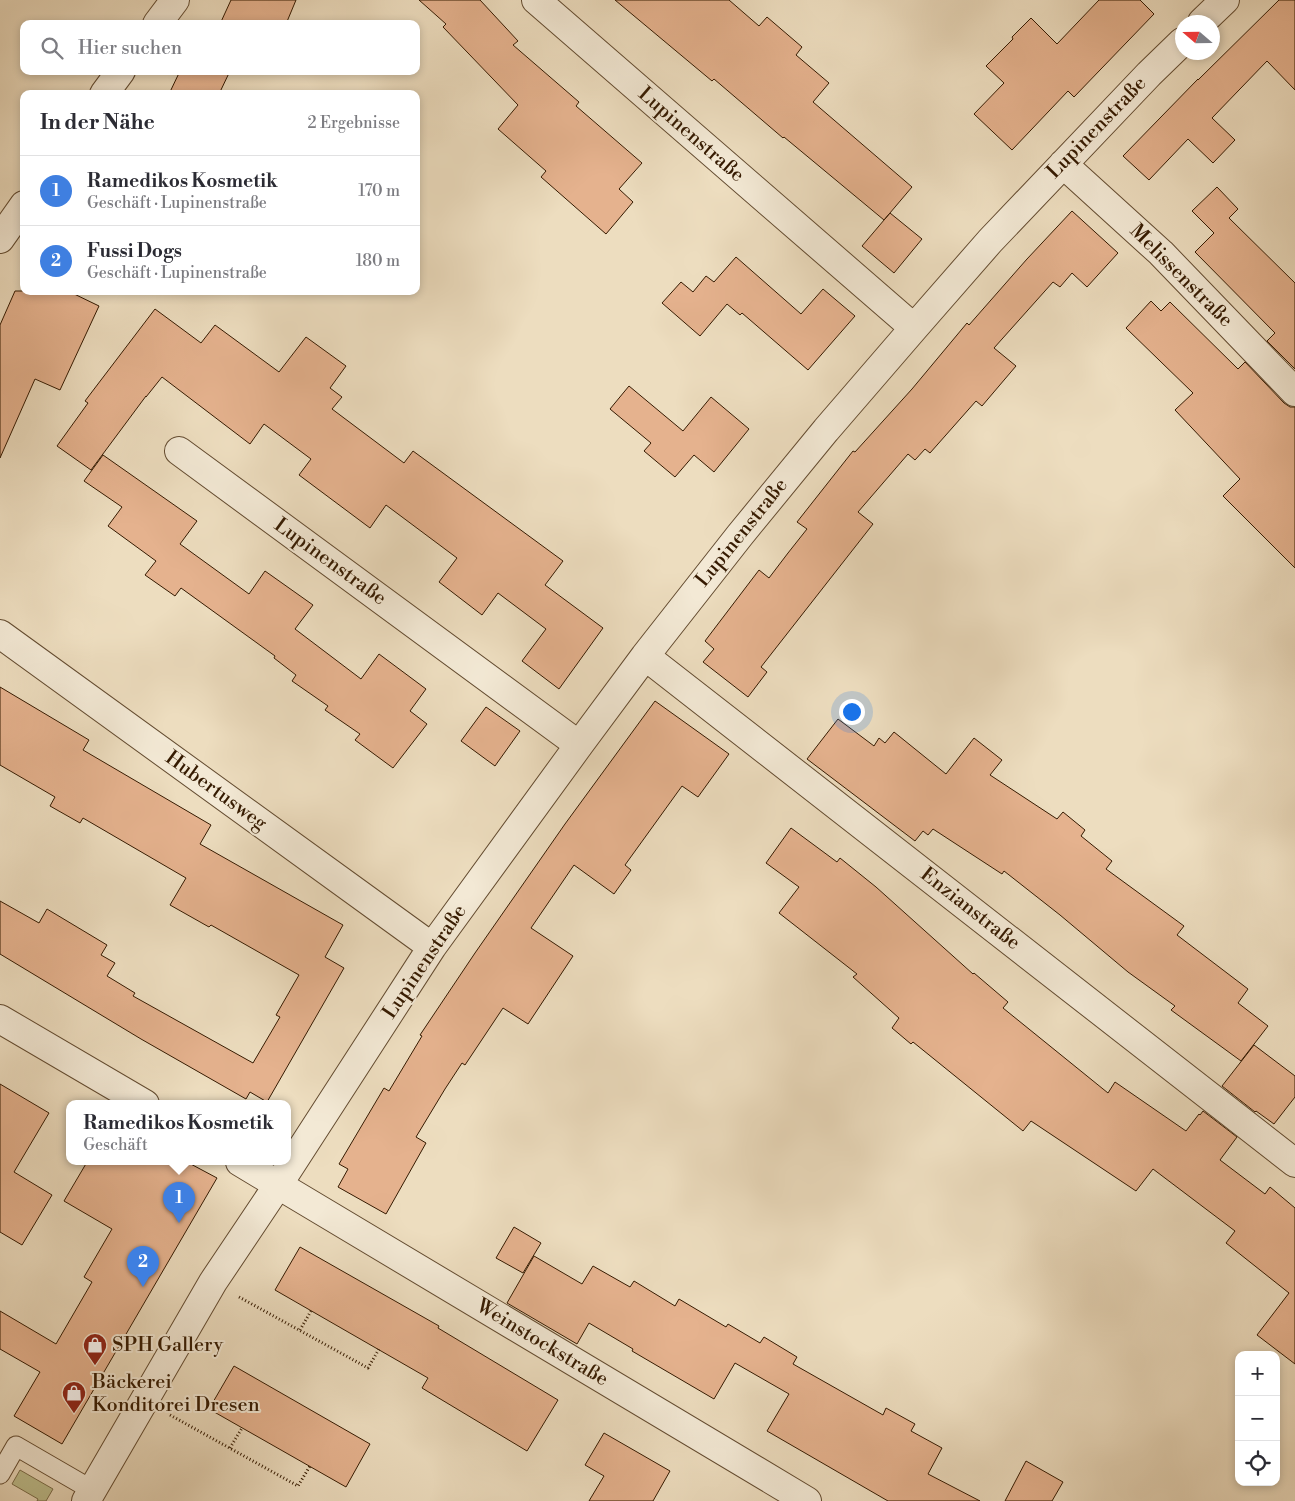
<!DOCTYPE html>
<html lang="de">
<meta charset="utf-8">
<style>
body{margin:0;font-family:"Libre Bodoni",serif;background:#f7f7f7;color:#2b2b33}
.controls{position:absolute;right:15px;bottom:15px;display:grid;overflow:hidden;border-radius:10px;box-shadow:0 2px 8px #0003}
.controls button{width:45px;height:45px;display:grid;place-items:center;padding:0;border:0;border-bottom:1px solid #e1e1e2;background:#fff;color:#2b2b33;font:25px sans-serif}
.compass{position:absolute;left:1175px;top:15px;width:45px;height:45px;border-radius:50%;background:#fff;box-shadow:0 2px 8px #0003;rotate:290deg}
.you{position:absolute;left:851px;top:711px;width:18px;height:18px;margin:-12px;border:4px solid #fff;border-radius:50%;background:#1a73e8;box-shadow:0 0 0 8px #1a73e833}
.badge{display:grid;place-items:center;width:32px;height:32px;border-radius:50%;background:#8f2418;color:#fff;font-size:16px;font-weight:700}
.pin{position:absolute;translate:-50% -41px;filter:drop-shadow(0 1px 2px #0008)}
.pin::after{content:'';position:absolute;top:26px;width:18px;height:15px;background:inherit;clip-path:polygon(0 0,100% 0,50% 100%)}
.popup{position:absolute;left:66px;top:1100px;width:225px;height:65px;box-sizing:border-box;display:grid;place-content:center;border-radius:10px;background:#fff;filter:drop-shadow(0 1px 4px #0005);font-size:16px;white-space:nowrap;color:#7c7c81}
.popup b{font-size:19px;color:#2b2b33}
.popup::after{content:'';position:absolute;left:50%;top:100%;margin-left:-10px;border:10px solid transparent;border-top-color:#fff}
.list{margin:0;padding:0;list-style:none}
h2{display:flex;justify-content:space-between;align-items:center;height:65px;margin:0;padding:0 20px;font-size:21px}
h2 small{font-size:16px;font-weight:400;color:#7c7c81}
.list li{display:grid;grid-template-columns:32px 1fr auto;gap:15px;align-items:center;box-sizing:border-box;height:70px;padding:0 20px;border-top:1px solid #e1e1e2}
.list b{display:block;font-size:19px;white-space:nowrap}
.list p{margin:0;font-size:16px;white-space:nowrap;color:#7c7c81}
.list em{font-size:16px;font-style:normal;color:#7c7c81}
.icon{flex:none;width:28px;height:28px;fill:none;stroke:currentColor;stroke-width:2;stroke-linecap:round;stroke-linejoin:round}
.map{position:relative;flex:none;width:1295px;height:1501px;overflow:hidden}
.search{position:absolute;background:#fff;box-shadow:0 2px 8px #0003;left:20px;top:20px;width:400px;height:55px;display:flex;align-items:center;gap:12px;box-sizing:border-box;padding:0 18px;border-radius:10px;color:#7c7c81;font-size:19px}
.panel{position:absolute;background:#fff;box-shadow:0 2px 8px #0003;left:20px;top:90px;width:400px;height:205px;border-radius:10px}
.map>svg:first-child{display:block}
.green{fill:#bebf8e;stroke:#7a6c48}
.building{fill:#e5b28e;stroke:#351a01}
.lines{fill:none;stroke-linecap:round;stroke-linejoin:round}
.lane-casing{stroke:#634b30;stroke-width:21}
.street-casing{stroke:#634b30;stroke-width:30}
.path{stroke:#351a01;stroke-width:3;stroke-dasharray:1 2.5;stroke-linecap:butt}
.lane{stroke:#f3e9d5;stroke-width:19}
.street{stroke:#f3e9d5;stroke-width:28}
.labels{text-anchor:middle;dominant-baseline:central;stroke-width:4;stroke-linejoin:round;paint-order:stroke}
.street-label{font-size:20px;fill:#351a01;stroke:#f3e9d5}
.poi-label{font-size:20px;fill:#351a01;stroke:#f3e9d5;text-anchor:start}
</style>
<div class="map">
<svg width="1295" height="1501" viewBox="0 0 1295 1501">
<rect width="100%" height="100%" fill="#edddbf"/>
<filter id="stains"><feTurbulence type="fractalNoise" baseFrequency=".004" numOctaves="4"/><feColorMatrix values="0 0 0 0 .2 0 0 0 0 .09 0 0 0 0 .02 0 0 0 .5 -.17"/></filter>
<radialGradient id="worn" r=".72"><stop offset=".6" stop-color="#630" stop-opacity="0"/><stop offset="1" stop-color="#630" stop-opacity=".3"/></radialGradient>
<!-- green -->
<path class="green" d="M 20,1470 L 53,1489 L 46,1501 L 37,1501 L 38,1499 L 12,1484 Z"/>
<!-- building -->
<path class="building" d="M 231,0 L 296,0 L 286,24 L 220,24 Z
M 419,0 L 480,0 L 518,41 L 513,45 L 579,102 L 576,106 L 642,163 L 619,189 L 633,202 L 606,234 L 541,177 L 546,171 L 498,129 L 518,105 L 443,27 L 446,24 Z
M 615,0 L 729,0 L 759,26 L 767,17 L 802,47 L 796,55 L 829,83 L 813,102 L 912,187 L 884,220 L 784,137 L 783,138 L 714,79 L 712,81 Z
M 1099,0 L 1140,0 L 1154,14 L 1074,97 L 1068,91 L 1012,150 L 974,114 L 1004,83 L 986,66 L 1013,39 L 1012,37 L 1031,18 L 1057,44 Z
M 1279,0 L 1295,0 L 1295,90 L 1267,61 L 1212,118 L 1235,140 L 1213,163 L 1188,139 L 1149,180 L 1123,156 L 1198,79 L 1198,80 Z
M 180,71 L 230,71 L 219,94 L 169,94 Z
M 1217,187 L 1238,209 L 1229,218 L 1295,283 L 1295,369 L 1267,341 L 1275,333 L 1195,252 L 1214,233 L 1192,211 Z
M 1072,211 L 1118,253 L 1087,287 L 1072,273 L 1060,287 L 1053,282 L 994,348 L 1016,366 L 982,406 L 976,401 L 930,453 L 925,449 L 915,460 L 908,454 L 858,512 L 873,524 L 761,667 L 767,672 L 748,697 L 703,662 L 714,649 L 705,641 L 759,570 L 769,578 L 788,553 L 807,529 L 797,522 L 853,451 L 855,452 L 912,389 L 967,323 L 969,325 L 1027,259 Z
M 890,213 L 922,239 L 894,273 L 862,246 Z
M 736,257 L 801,314 L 823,289 L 855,316 L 808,370 L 742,313 L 740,315 L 727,304 L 700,336 L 662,303 L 681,282 L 693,292 L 706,276 L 714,282 Z
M 15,291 L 68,291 L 99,306 L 60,390 L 35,379 L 0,458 L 0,325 Z
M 1151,301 L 1161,311 L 1170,302 L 1238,369 L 1245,362 L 1284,403 L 1290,407 L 1295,407 L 1295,568 L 1223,496 L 1240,479 L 1175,410 L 1193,393 L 1126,328 Z
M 155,309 L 201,343 L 215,325 L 279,372 L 306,337 L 346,366 L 330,388 L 342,397 L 332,409 L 404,463 L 413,451 L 563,561 L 545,585 L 603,628 L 559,689 L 522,661 L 546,629 L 498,593 L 482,615 L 439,582 L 457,558 L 386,505 L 370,528 L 299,475 L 311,459 L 264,424 L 250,444 L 162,377 L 146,397 L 146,396 L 91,470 L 57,446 L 88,403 L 85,401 Z
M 629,386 L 683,431 L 711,397 L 749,429 L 714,472 L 694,455 L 675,477 L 644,451 L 651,443 L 610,409 Z
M 103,455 L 197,521 L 180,544 L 249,594 L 265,571 L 313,605 L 295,629 L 361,679 L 379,654 L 426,689 L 410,711 L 427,724 L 393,768 L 355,740 L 360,734 L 325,710 L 328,706 L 292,681 L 296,675 L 274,658 L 275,656 L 181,588 L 175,596 L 145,575 L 156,561 L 108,526 L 122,507 L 84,481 Z
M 0,687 L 89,740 L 83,750 L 211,825 L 200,844 L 343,925 L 325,957 L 344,968 L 267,1102 L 250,1092 L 246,1099 L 141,1039 L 0,954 L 0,901 L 39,923 L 47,909 L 107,945 L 101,955 L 115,963 L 107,976 L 135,993 L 133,996 L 253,1063 L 280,1017 L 276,1015 L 299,975 L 211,925 L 209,927 L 170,905 L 186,878 L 83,818 L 80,823 L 50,806 L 55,797 L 0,765 Z
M 655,701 L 729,754 L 698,797 L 682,786 L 625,865 L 631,870 L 614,894 L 574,865 L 531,928 L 573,956 L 528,1024 L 503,1008 L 465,1065 L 462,1063 L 445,1089 L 416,1137 L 426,1143 L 386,1214 L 338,1187 L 348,1169 L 339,1164 L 384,1088 L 389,1091 L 422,1036 L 420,1035 L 475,953 L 565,824 Z
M 486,707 L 520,731 L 495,766 L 461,741 Z
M 838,719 L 874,746 L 879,738 L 885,743 L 894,732 L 946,774 L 974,738 L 1002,760 L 990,775 L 1057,819 L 1063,812 L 1085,830 L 1081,836 L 1112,861 L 1106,869 L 1184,926 L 1177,935 L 1248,989 L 1238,1003 L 1268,1026 L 1241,1061 L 1171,1010 L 1175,1006 L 1128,972 L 1060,915 L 1004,871 L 1002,874 L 933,829 L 928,835 L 923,831 L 915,841 L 807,759 Z
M 791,828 L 837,862 L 840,858 L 876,887 L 973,974 L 974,973 L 1008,1002 L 1003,1008 L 1108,1093 L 1115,1082 L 1186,1131 L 1199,1114 L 1200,1115 L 1203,1111 L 1237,1137 L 1220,1160 L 1265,1194 L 1270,1187 L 1295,1208 L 1295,1364 L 1257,1335 L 1289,1293 L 1226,1243 L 1235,1231 L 1153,1169 L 1136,1191 L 1031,1121 L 1023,1131 L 913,1042 L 911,1044 L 892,1028 L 899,1018 L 853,977 L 857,974 L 779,913 L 799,887 L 766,863 Z
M 1254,1045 L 1295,1076 L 1295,1097 L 1274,1124 L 1256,1111 L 1255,1112 L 1222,1086 Z
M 0,1084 L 49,1113 L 14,1172 L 52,1195 L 22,1245 L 0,1232 Z
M 87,1162 L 187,1162 L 217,1178 L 62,1444 L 14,1416 L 40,1372 L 0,1349 L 0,1311 L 56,1344 L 92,1282 L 84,1277 L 112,1229 L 64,1201 Z
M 514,1227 L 541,1243 L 523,1273 L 496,1258 Z
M 300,1247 L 439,1326 L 438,1328 L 558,1400 L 527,1451 L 422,1388 L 428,1378 L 275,1290 Z
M 534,1256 L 582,1284 L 593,1266 L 630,1287 L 634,1281 L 675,1306 L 679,1299 L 726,1327 L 728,1324 L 760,1343 L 764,1337 L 797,1357 L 793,1364 L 883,1415 L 886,1408 L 915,1424 L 911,1431 L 942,1448 L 928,1474 L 980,1501 L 888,1501 L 767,1431 L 789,1394 L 735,1363 L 714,1399 L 632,1351 L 633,1349 L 589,1323 L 577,1344 L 507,1303 Z
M 234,1366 L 370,1444 L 346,1487 L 209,1409 Z
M 604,1433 L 670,1471 L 653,1501 L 589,1501 L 604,1476 L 585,1465 Z
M 1026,1461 L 1063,1482 L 1052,1501 L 1005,1501 Z"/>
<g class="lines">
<!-- lane casing -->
<g class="lane-casing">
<path id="lane" d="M 0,1474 L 16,1446 L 92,1490"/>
</g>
<!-- street casing -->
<g class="street-casing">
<path id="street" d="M 536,0 L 914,328
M 1202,22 L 1225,0
M 157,24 L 175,0
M 104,94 L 121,71
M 1063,164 L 1161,253 L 1295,392
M 0,239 L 24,205
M 179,451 L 579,745
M 0,634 L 432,947
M 645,656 L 1295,1163
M 0,1019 L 145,1104
M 240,1162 L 807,1501
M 86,1501 L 213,1282 L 278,1185 L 432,947 L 579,745 L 645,656 L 740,535 L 826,430 L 914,328 L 990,241 L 1149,74 L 1182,42"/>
</g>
<!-- path -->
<path class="path" d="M 239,1297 L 368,1368 L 379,1349
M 300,1330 L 311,1311
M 170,1415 L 298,1486 L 310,1466
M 230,1448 L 242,1428"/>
<!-- lane -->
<use href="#lane" class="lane"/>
<!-- street -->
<use href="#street" class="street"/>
</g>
<!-- icons -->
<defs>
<g id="shop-pin" transform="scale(1.25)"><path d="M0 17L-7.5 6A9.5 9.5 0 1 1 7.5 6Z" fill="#8f2418" stroke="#f3e9d5"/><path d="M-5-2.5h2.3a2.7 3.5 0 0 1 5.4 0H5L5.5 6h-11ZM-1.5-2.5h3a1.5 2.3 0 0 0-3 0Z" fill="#fff"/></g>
</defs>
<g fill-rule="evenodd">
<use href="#shop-pin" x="95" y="1345"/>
<use href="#shop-pin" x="74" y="1393"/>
</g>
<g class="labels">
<!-- street labels -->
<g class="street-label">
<text transform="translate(1097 128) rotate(-46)">Lupinenstraße</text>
<text transform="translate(691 135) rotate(41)">Lupinenstraße</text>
<text transform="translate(1181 276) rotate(45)">Melissenstraße</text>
<text transform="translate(742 533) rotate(-51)">Lupinenstraße</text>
<text transform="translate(330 562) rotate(36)">Lupinenstraße</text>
<text transform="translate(216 791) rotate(36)">Hubertusweg</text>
<text transform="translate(970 909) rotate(38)">Enzianstraße</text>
<text transform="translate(425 962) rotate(-56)">Lupinenstraße</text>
<text transform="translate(542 1343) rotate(31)">Weinstockstraße</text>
</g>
<!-- poi labels -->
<g class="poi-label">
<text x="112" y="1345">SPH Gallery</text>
<text x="92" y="1382">Bäckerei<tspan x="92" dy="23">Konditorei Dresen</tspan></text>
</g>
</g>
<rect width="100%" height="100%" filter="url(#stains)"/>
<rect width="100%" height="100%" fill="url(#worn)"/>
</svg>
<div class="controls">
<button>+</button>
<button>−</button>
<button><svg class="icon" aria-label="locate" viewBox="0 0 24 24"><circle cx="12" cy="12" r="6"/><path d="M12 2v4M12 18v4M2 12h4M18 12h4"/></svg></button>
</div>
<svg class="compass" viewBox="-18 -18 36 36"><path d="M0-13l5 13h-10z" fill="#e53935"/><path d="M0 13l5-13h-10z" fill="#7c7c81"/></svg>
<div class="you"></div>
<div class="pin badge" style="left:179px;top:1223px;background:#3f7fe0">1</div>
<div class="popup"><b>Ramedikos Kosmetik</b>Geschäft</div>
<div class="pin badge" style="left:143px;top:1287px;background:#3f7fe0">2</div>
<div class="search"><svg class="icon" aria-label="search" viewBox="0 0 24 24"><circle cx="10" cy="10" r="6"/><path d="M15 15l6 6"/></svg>Hier suchen</div>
<section class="panel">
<h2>In der Nähe<small>2 Ergebnisse</small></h2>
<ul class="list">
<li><span class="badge" style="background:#3f7fe0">1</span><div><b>Ramedikos Kosmetik</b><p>Geschäft · Lupinenstraße</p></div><em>170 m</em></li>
<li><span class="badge" style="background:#3f7fe0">2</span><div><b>Fussi Dogs</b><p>Geschäft · Lupinenstraße</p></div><em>180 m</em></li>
</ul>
</section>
</div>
